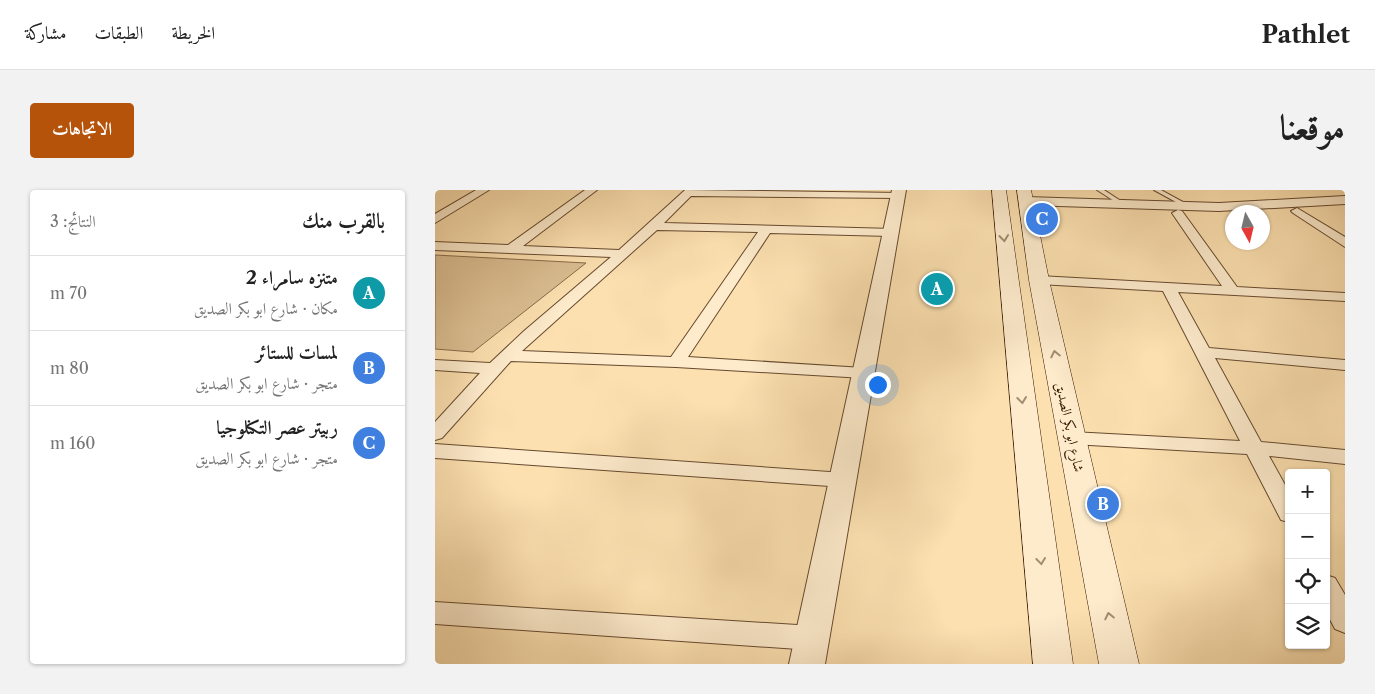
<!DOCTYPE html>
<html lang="ar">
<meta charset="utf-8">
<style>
body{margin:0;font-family:"Libre Caslon Text",Amiri,serif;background:#f2f2f2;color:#222;direction:rtl}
.controls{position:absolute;right:15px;bottom:15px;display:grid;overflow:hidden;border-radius:5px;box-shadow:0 1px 4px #0004}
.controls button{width:45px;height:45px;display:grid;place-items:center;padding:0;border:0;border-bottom:1px solid #e0e0e0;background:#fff;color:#222;font:25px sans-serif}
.compass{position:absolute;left:790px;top:15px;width:45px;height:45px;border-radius:50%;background:#fff;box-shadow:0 1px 4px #0004;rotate:172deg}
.you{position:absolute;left:442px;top:194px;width:18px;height:18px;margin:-12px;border:4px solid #fff;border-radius:50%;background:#1a73e8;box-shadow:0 0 0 8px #1a73e833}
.badge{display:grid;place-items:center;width:32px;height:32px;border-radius:50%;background:#b45309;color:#fff;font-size:16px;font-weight:700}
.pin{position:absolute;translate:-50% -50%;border:2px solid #fff;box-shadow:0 1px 5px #0006}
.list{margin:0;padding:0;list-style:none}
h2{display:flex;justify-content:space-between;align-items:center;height:65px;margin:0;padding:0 20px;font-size:21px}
h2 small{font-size:16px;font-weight:400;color:#767676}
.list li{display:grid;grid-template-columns:32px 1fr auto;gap:15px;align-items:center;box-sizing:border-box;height:75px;padding:0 20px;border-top:1px solid #e0e0e0}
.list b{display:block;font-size:19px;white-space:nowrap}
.list p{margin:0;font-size:16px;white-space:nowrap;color:#767676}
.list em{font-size:16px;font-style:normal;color:#767676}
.icon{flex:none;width:28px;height:28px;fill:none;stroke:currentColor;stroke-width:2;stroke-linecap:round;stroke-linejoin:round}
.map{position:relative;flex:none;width:910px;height:474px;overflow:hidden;direction:ltr;border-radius:5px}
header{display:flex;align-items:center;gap:30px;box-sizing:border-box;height:70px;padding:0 25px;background:#fff;border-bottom:1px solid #e0e0e0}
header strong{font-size:24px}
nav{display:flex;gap:28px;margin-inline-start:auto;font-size:18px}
.intro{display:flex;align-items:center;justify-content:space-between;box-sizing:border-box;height:120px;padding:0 30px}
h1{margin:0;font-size:35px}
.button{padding:12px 22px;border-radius:5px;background:#b45309;color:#fff;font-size:18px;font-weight:700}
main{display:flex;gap:30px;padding:0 30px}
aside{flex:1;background:#fff;border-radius:5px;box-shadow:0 1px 4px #0004}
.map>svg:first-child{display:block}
.green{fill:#dabe92;stroke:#886b4a}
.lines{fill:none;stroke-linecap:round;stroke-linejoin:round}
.service-casing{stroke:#674a2e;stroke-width:2}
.minor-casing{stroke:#674a2e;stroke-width:2}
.tertiary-casing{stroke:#674a2e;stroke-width:2}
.secondary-casing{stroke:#351802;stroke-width:1}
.service{fill:#fdebcc;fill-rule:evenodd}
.minor{fill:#fdebcc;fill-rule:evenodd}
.tertiary{fill:#fdebcc;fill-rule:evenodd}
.secondary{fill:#fdebcc;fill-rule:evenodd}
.oneway{stroke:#a38c71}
.labels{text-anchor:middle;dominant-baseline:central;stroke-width:4;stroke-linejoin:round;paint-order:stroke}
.street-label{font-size:14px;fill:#351802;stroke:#fdebcc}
</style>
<header>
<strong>Pathlet</strong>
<nav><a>الخريطة</a><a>الطبقات</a><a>مشاركة</a></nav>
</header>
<div class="intro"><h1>موقعنا</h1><a class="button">الاتجاهات</a></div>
<main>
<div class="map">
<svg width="910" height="474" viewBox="0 0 910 474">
<rect width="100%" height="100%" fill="#fce0b0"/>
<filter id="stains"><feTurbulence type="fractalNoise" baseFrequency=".004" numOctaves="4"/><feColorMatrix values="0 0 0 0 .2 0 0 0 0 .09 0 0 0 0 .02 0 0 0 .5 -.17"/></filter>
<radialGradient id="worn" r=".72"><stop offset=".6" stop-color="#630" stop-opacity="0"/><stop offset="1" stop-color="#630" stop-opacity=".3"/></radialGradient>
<!-- green -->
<path class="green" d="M 0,65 L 151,73 L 38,162 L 0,159 Z"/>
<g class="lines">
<!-- service casing -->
<g class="service-casing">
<path id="service" d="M 662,0 L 669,0 L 692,15 L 687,16 Z
M 719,0 L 726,0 L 757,17 L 752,18 Z"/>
</g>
<!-- minor casing -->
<g class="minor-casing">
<path id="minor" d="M 41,0 L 54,0 L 0,33 L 0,24 Z
M 150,0 L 162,0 L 88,56 L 184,60 L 250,0 L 467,3 L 468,5 L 467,7 L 463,8 L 256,6 L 229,33 L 459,39 L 461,42 L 455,46 L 335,43 L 253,167 L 429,178 L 435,179 L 438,183 L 435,187 L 429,188 L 241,177 L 76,171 L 7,248 L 0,250 L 0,232 L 45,183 L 0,180 L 0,170 L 55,173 L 89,141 L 176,67 L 0,60 L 0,52 L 73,55 ZM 222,40 L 323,42 L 236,167 L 87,161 Z
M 862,18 L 910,47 L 910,57 L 858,23 L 856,21 Z
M 743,20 L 747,21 L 802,97 L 910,103 L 910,111 L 743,102 L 774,158 L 910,170 L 910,180 L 780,168 L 826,252 L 910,260 L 910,274 L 834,266 L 854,302 L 854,332 L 846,330 L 812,264 L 637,254 L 630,252 L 627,248 L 630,244 L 637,242 L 805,251 L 728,101 L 604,94 L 599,93 L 597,90 L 599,87 L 604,86 L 787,96 L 737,23 Z
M 0,254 L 409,283 L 417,285 L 420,290 L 417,295 L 409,297 L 0,268 Z
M 891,385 L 900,388 L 910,405 L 910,443 L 900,439 L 891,422 Z
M 0,412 L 378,436 L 388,439 L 392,448 L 388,457 L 378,460 L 0,434 Z"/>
</g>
<!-- tertiary casing -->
<g class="tertiary-casing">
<path id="tertiary" d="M 457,0 L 471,0 L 390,474 L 354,474 Z
M 910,6 L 910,14 L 784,21 L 591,15 L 584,11 L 591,7 L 784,13 Z"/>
</g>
<!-- secondary casing -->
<g class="secondary-casing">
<path id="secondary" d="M 557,0 L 571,0 L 638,474 L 598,474 Z
M 582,0 L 596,0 L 614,90 L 704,474 L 664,474 L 594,90 Z"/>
</g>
<!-- service -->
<use href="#service" class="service"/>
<!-- minor -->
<use href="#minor" class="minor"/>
<!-- tertiary -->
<use href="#tertiary" class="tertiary"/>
<!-- secondary -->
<use href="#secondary" class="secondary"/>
</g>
<!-- one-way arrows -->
<defs><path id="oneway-chevron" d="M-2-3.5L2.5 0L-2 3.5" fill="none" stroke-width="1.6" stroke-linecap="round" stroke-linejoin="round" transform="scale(1.25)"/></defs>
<g class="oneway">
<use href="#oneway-chevron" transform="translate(569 48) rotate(84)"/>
<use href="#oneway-chevron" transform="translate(620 164) rotate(-102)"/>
<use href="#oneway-chevron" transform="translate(587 210) rotate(83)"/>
<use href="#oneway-chevron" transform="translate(606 371) rotate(83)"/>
<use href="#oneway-chevron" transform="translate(674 426) rotate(-102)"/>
</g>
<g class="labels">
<!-- street labels -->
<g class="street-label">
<text transform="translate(635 237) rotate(78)">شارع ابو بكر الصديق</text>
</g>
</g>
<rect width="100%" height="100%" filter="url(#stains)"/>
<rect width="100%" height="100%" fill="url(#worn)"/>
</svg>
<div class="controls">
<button>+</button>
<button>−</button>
<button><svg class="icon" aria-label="locate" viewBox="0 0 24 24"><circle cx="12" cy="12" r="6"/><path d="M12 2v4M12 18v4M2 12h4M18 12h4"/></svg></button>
<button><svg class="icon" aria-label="layers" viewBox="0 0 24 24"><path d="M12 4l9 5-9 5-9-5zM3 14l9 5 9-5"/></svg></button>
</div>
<svg class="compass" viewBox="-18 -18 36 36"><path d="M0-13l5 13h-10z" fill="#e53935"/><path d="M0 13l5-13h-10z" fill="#767676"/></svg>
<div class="you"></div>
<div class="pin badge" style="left:502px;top:99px;background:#0f9aa8">A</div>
<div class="pin badge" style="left:668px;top:314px;background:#3f7fe0">B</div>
<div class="pin badge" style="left:607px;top:29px;background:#3f7fe0">C</div>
</div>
<aside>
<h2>بالقرب منك<small>النتائج: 3</small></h2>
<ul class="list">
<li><span class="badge" style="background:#0f9aa8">A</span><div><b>متنزه سامراء 2</b><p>مكان · شارع ابو بكر الصديق</p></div><em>70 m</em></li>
<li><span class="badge" style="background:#3f7fe0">B</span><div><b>لمسات للستائر</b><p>متجر · شارع ابو بكر الصديق</p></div><em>80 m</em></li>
<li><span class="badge" style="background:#3f7fe0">C</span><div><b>ربيتر عصر التكنلوجيا</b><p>متجر · شارع ابو بكر الصديق</p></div><em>160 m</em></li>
</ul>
</aside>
</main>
